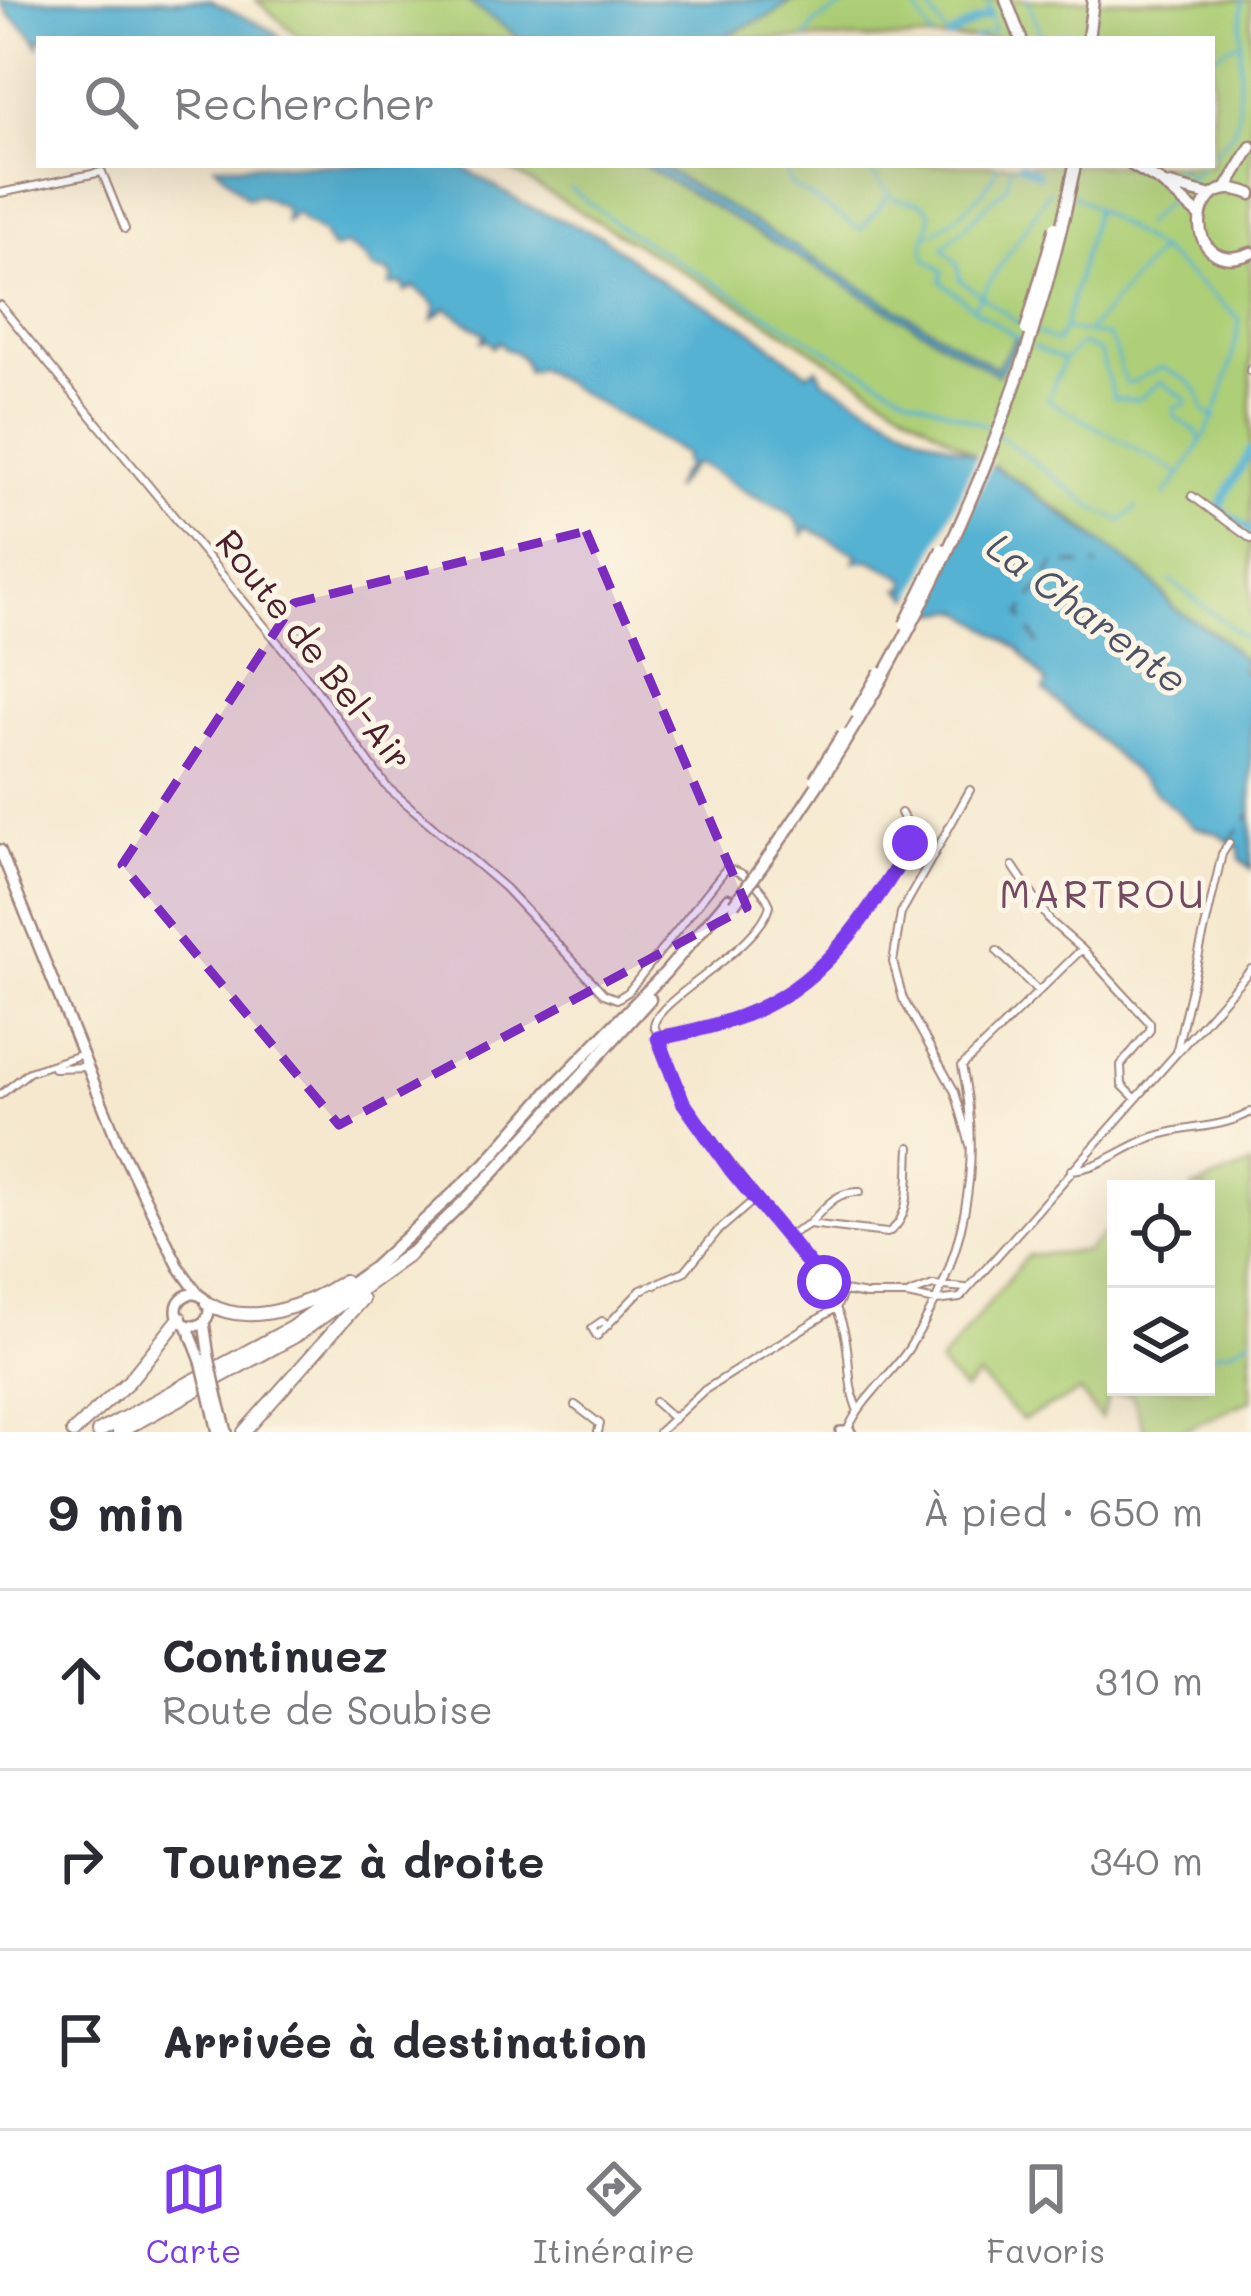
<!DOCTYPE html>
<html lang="fr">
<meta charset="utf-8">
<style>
body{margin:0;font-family:Mali,sans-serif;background:#f7f7f7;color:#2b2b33}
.controls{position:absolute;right:36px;bottom:36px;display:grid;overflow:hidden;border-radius:0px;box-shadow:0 12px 48px #0002}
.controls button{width:108px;height:108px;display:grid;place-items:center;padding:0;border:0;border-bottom:3px solid #e1e1e2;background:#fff;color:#2b2b33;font:60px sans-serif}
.stop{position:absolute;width:36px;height:36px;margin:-27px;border:9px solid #7c3aed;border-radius:50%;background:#fff}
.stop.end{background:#7c3aed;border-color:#fff;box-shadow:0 3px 12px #0008}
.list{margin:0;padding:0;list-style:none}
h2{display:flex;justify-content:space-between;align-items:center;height:156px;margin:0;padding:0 48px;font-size:51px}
h2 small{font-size:39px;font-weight:400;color:#7c7c81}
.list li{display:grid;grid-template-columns:78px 1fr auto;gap:36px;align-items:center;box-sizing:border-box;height:180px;padding:0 48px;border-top:3px solid #e1e1e2}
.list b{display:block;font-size:45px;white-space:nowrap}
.list p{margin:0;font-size:39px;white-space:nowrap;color:#7c7c81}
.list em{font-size:39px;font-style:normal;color:#7c7c81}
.icon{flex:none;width:66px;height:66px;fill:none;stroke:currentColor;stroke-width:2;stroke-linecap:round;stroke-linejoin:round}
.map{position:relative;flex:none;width:1251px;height:1432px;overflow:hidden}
.search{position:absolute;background:#fff;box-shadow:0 12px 48px #0002;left:36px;right:36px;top:36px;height:132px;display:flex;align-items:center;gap:30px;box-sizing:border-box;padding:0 42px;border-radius:0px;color:#7c7c81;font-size:45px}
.sheet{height:696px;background:#fff}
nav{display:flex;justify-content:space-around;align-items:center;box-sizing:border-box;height:168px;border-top:3px solid #e1e1e2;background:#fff;font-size:33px;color:#7c7c81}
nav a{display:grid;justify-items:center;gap:6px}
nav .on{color:#7c3aed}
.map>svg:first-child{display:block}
.green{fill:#aecf77;stroke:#7c7751;stroke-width:3}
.water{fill:#55b2d3;stroke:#50687f;stroke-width:3}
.pier{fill:#f5e8ce}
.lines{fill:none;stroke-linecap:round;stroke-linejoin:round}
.stream{stroke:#55b2d3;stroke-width:3}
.canal{stroke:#55b2d3;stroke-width:8}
.ferry{stroke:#4e5266;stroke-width:3;stroke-dasharray:15 12;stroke-linecap:butt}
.minor-casing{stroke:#a0847c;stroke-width:10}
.secondary-casing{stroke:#a0847c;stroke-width:14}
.primary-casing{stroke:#a0847c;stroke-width:15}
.trunk-casing{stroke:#a0847c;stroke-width:16}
.minor{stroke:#fff;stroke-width:6}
.secondary{stroke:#fff;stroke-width:9}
.primary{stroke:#fff;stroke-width:10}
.trunk{stroke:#fff;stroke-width:12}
.secondary-bridge-casing{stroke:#a0847c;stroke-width:14;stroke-linecap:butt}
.primary-bridge-casing{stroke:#a0847c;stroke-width:15;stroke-linecap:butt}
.secondary-bridge{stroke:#fff;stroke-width:9}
.primary-bridge{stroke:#fff;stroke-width:10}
.route{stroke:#7c3aed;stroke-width:15}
.marked{fill:#7b2cbf;fill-opacity:0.2;stroke:#7b2cbf;stroke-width:9;stroke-dasharray:24 15;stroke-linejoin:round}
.labels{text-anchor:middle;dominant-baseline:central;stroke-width:10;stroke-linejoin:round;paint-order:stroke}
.street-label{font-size:36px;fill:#4a1f2b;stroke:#fcf5e5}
.water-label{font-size:39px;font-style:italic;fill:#4e5266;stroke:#fcf5e5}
.neighbourhood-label{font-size:39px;letter-spacing:3px;fill:#734a62;stroke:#fcf5e5}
</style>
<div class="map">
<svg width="1251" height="1432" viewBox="0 0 1251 1432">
<rect width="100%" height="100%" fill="#fcf5e5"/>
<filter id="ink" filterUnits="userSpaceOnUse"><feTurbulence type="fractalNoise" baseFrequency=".00833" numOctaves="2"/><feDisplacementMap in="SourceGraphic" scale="24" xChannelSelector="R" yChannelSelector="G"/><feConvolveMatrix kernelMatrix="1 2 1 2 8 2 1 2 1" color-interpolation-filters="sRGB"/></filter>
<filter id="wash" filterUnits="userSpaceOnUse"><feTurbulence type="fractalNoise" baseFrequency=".004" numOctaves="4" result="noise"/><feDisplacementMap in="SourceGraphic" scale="48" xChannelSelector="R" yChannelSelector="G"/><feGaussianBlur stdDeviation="2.7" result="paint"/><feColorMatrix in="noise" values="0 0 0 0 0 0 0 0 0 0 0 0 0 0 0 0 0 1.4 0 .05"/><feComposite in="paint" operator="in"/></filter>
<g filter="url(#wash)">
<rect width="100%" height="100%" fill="#f5e8ce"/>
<!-- green -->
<path class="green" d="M 256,0 L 1251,0 L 1251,677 L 1242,670 L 1246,662 L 1173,608 L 1165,596 L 1074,520 L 1017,481 L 757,315 L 501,165 L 1212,165 L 1212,39 L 302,39 Z
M 1251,1165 L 1251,1400 L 1179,1432 L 1145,1432 L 1132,1394 L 1109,1395 L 1101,1419 L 1080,1392 L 1022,1420 L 978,1376 L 964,1391 L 939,1364 L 1028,1255 L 1086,1251 L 1116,1221 L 1116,1387 L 1206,1387 L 1206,1189 L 1190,1189 Z"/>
<!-- water -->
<path class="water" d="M 0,0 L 209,0 L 273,31 L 281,39 L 39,39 L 39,48 C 31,26 10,23 0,0 Z
M 466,0 L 792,0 L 774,14 L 718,39 L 521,39 Z
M 215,165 L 459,165 L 527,206 L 601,236 L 665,284 L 744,325 L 807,373 L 817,368 L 823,380 L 923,435 L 969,452 L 1017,481 L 1136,568 L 1155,584 L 1173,608 L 1217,635 L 1246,662 L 1242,670 L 1251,677 L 1251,870 L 1240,859 L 1240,849 L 1217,833 L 1194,827 L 1044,690 L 1047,683 L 1019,649 L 961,610 L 929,613 L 900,589 L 906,588 L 906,579 L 870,560 L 854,562 L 858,555 L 807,527 L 803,535 C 796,506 765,504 743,490 C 728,482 716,472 701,465 L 693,464 L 672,490 L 680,473 L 687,468 L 683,461 L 686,455 L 540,369 L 527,372 C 525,358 519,352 505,349 L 499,341 L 493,347 L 489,341 L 482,341 L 486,335 L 446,308 L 433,319 L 436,305 L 414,287 L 405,292 L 403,284 L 390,285 L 393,277 L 388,272 L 373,269 L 364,256 L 346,245 L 332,250 L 323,233 L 302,220 L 297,212 L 286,222 L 286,208 L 259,195 L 247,198 Z
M 643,165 L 658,165 L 996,368 L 1016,338 L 1020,341 L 998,375 Z"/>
<!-- pier -->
<path class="pier" d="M 979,451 L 993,460 L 924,616 L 910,604 Z"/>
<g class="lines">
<!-- stream -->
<path class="stream" d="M 910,0 L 934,39
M 923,0 L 950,39
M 987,0 L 994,32 L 989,32
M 1028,0 L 1043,39
M 805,39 L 815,23 L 854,0
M 973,39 L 985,34
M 1212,56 L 1237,43
M 1212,155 L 1233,132 L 1238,115 L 1242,0
M 785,165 L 790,184 L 861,230 L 888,196
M 864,165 L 895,199 C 910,203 925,197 931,216 L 923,247 L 926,259 L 943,271 L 941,281 L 972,307
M 1011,165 L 1007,186 L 943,248 L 957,263 L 960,280 L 1021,325
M 1059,165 L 1066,187
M 1173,165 L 1190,175
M 1186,182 L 1202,165
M 570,188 L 624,229 L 847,362 L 910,396 L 985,425 L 1098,510 L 1122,521 L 1137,507
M 1072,194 L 1095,208
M 1143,225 L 1170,199
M 926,236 C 947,228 995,187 997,165
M 1089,330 L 1158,251
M 1035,331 L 1057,342 L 1063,330
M 1025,343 L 973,308 L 1050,190
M 1034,347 L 1063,360
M 1180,474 L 1048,400 L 1064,360 L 1081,344 L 1100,352 L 1114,398 L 1138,400 L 1161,382 L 1187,400 L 1185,405 L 1174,407 L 1174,416 L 1197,432 L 1200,445
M 1165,495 C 1212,436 1227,393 1240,319 L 1159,250 L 1096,209 L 1064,329 L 1108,336 C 1120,351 1116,369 1128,384 L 1162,367 C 1186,380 1199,382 1204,411 L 1216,419
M 1170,580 L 1251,643
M 1108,1267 L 1116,1276
M 1206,1355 L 1231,1350 L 1251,1338"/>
<!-- canal -->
<path class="canal" d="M 984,18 L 990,13
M 949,37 L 978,20
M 1021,165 L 1038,174
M 1251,450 L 1218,508 L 1251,531"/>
<!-- ferry -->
<path class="ferry" d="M 1038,644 L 1021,614 L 1056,562 L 1099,566
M 1230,841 L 1251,814"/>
</g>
</g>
<g filter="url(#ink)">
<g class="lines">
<!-- minor casing -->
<g class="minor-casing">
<path id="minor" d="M 0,193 L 102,172 L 125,229
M 0,305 L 312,684 L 387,787 L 505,888 L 604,994 L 617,999 L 628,992 L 725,870 C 742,867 764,890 770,905 C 759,949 657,999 654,1025 L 683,1102 L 813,1272 L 844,1291 L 866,1295 L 907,1295 L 936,1301 L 960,1298 L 1251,969
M 1250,371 L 1251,368
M 1192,496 L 1251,539
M 970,790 L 901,913 L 893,962 L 903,999 L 955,1092 L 970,1145
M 1013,866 L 1050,921 L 1082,949 L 1150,1023 L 1150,1030 L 1121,1065 L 1122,1085 L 1135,1098
M 997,951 L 1037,990
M 658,1038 C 767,1019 816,987 877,896 C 891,876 910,856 911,831 L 901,813
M 1177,1049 L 1222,854 L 1229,843
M 54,1068 L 87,1067
M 0,1095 L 29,1072 L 83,1054
M 1071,1170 C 1101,1168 1123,1148 1150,1138 C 1184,1125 1220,1130 1251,1112
M 810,1223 C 826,1206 836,1191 860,1192
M 785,1237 L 809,1224 L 887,1233 C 913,1220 908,1173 910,1147
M 844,1291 L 836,1308 C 854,1346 844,1379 858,1411
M 909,1294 L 933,1285 L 965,1288
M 608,1325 L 602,1321 L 592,1328 L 597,1336 L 641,1290 L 685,1271 L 717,1232 L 755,1199
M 655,1402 L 674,1419
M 575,1405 L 600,1424 L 598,1432
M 848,1429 C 861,1399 891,1376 909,1348 C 964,1264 984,1164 962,1066 L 1082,949
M 659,1432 L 703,1391 L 836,1308"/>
</g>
<!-- secondary casing -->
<g class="secondary-casing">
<path id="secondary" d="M 0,850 L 119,1145 L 179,1267 L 199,1295
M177 1310a16 16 0 1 1 32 0a16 16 0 1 1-32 0Z
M 204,1322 L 209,1357
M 187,1325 L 201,1361
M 217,1394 L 227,1432
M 210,1398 L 218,1432
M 841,1432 L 850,1432"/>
</g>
<!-- primary casing -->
<g class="primary-casing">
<path id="primary" d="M 1006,0 L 1021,39
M 1088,39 L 1093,0
M 1132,165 L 1161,182 L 1199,215
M 1170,185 L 1212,196
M 1226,189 L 1251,147
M 1251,194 C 1183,164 1183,282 1251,253
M 410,1254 L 493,1173 L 650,999
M 371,1270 L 485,1164 L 549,1091 L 665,973 L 728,899"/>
</g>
<!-- trunk casing -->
<g class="trunk-casing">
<path id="trunk" d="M 207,1303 C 249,1329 308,1305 344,1281
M 73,1432 L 129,1381 L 180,1318
M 98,1432 L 291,1328 L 371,1270
M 119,1432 L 297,1335 L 410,1254
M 244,1432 L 362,1299"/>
</g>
<!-- minor -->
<use href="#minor" class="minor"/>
<!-- secondary -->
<use href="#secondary" class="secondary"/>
<!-- primary -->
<use href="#primary" class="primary"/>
<!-- trunk -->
<use href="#trunk" class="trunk"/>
<!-- secondary-bridge casing -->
<g class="secondary-bridge-casing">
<path id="secondary-bridge" d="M 209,1357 L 217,1394
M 201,1361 L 210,1398"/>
</g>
<!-- primary-bridge casing -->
<g class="primary-bridge-casing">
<path id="primary-bridge" d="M 1026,330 L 1055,227
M 905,624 L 942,549
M 856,713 L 880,672
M 815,779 L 843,734
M 734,904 C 900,684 1021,436 1075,165"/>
</g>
<!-- secondary-bridge -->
<use href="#secondary-bridge" class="secondary-bridge"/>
<!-- primary-bridge -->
<use href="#primary-bridge" class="primary-bridge"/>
</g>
</g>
<g class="lines" filter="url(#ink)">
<!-- route -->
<path class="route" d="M 824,1282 L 731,1170 L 683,1102 L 658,1038 C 759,1020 813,991 871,906 C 884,886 900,866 910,843"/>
</g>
<!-- marked area -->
<path class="marked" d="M 586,531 L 747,907 L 339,1125 L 122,865 L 294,603 Z"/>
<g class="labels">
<!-- street labels -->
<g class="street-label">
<text transform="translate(315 649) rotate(52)">Route de Bel-Air</text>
</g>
<!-- water labels -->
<g class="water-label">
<text transform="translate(1088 612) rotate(37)">La Charente</text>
</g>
<!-- neighbourhood labels -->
<g class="neighbourhood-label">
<text x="1103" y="892">MARTROU</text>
</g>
</g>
</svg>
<div class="controls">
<button><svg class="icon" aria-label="locate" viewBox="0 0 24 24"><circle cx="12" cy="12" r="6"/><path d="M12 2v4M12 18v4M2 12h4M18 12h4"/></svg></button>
<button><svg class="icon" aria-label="layers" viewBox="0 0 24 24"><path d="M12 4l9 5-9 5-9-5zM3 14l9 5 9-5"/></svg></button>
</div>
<div class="stop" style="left:824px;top:1282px"></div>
<div class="stop end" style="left:910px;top:843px"></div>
<div class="search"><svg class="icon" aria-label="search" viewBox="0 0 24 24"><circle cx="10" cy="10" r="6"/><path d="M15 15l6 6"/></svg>Rechercher</div>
</div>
<section class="sheet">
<h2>9 min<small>À pied · 650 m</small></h2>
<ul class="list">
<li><svg class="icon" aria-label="ahead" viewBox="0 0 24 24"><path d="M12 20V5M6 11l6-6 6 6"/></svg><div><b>Continuez</b><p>Route de Soubise</p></div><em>310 m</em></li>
<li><svg class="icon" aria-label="right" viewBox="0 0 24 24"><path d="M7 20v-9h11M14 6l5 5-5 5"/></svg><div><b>Tournez à droite</b></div><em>340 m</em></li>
<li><svg class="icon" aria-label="arrive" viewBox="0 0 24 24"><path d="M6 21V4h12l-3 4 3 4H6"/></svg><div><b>Arrivée à destination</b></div></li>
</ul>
</section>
<nav>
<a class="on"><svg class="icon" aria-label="map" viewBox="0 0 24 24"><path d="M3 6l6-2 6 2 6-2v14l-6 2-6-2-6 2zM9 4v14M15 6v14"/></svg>Carte</a>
<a><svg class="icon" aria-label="directions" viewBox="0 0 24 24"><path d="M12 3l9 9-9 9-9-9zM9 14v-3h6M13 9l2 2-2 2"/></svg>Itinéraire</a>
<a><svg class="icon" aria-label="saved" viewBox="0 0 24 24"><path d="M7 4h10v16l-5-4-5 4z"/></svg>Favoris</a>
</nav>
